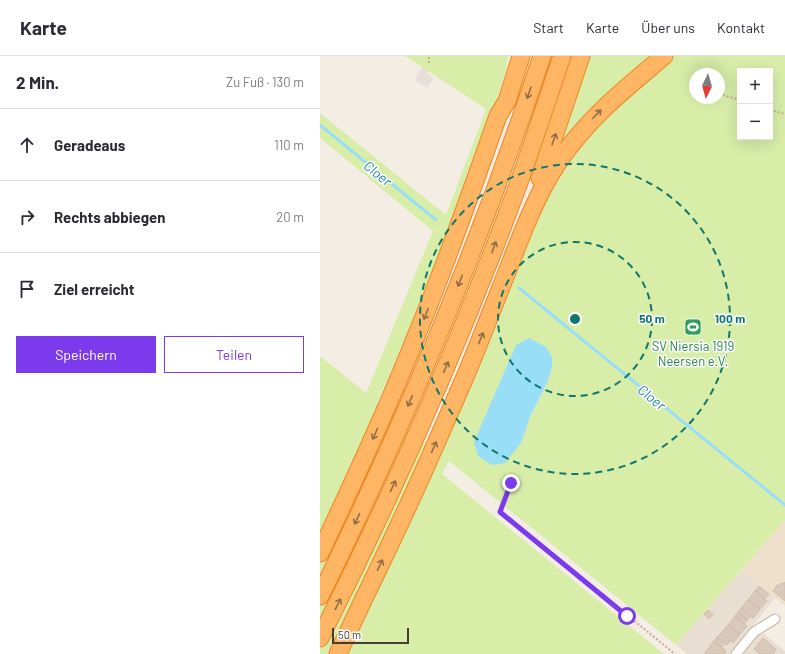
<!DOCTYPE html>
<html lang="de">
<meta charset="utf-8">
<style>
body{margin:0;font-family:Barlow,sans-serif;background:#f7f7f7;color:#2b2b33}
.controls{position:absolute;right:12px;top:12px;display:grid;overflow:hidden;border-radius:0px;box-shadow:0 4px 16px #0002}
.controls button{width:36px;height:36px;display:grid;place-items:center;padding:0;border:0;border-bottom:1px solid #e1e1e2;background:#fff;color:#2b2b33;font:20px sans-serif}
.compass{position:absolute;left:369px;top:12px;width:36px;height:36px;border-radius:50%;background:#fff;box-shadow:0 4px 16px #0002;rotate:185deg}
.scale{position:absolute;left:12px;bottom:10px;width:77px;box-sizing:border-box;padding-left:4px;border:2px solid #473c33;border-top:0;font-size:11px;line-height:14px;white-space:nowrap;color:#473c33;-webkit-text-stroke:3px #fff;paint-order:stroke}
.stop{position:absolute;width:12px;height:12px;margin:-9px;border:3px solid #7c3aed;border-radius:50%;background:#fff}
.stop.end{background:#7c3aed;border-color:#fff;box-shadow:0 1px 4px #0008}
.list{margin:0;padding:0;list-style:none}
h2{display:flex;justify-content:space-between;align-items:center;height:52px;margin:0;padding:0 16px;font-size:17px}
h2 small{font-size:13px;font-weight:400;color:#7c7c81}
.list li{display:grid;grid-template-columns:26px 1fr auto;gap:12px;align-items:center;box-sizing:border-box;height:72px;padding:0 16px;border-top:1px solid #e1e1e2}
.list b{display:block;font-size:15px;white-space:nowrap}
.list em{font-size:13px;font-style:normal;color:#7c7c81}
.actions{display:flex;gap:8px;padding:12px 16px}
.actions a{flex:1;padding:9px 0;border:1px solid #7c3aed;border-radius:0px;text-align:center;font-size:14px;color:#7c3aed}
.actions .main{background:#7c3aed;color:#fff}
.icon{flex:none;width:22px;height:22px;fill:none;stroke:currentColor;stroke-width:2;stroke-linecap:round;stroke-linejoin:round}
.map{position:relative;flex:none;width:465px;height:598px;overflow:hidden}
header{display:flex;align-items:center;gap:24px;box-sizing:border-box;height:56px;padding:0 20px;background:#fff;border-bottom:1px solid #e1e1e2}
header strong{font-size:19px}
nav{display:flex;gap:22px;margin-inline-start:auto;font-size:14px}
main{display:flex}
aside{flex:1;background:#fff}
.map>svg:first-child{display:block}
.residential{fill:#e8ded1}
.industrial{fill:#e6ded9}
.education{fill:#efe0cc}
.green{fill:#d7eda8;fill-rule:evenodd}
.water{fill:#99def7}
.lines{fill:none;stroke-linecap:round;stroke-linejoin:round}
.stream{stroke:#99def7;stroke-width:3}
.building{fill:#dac9bb;stroke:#d2bdab}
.street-casing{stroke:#c3b6a9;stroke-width:11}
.highway-casing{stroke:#ed8725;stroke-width:19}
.path{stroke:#c3ad95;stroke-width:2;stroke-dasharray:2 2;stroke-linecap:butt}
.street{stroke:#fff;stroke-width:9}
.highway{stroke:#ffb664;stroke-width:17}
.oneway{stroke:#916d47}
.route{stroke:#7c3aed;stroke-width:5}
.ring{fill:none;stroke:#0f766e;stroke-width:2;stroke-dasharray:7 5}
.labels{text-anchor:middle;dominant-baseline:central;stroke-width:3;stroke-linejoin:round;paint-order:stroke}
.leisure-label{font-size:13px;fill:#27864d;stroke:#fff}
.water-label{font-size:14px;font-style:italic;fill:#1f7ea3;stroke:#fff}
.centre{fill:#0f766e;stroke:#fff;stroke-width:2}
.ring-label{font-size:12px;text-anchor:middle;font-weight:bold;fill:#0f766e;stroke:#fff;stroke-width:3;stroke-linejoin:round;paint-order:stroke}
</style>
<header>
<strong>Karte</strong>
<nav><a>Start</a><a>Karte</a><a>Über uns</a><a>Kontakt</a></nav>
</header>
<main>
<aside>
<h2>2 Min.<small>Zu Fuß · 130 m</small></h2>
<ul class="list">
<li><svg class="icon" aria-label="ahead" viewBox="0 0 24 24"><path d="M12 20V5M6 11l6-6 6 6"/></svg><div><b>Geradeaus</b></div><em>110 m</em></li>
<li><svg class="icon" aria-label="right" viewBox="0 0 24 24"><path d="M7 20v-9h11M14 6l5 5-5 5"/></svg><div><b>Rechts abbiegen</b></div><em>20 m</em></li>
<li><svg class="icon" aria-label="arrive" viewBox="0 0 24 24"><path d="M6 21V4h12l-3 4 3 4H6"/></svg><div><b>Ziel erreicht</b></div></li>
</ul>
<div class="actions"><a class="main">Speichern</a><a>Teilen</a></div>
</aside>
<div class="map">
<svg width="465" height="598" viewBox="0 0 465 598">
<rect width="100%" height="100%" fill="#f4ede4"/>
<!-- residential -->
<path class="residential" d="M 421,515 L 455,542 L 410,598 L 367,598 L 356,589 Z
M 437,578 L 444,578 L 465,595 L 465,598 L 421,598 Z"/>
<!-- industrial -->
<path class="industrial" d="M 102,11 L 108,15 L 107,17 L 114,22 L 107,32 L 95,24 Z"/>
<!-- education -->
<path class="education" d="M 465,464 L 465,550 L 421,515 Z"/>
<!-- green -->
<path class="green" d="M 85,0 L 188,0 L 186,15 L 173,59 L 144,139 L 73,313 L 57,347 L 118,396 L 225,136 L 251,99 L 298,47 L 354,0 L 465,0 L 465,464 L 356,589 L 129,405 L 122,418 L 344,598 L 0,598 L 0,300 L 46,337 L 113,175 L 0,82 L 0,57 L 126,159 L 166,53 ZM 420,15 L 450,15 L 450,81 L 420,81 ZM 375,18 L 399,18 L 399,42 L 375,42 ZM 196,289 L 232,311 L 227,327 L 210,361 L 200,387 Z
M 270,0 L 335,0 L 239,94 Z"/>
<!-- water -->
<path class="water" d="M 209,282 L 226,291 L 232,301 L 232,311 L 227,327 L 210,361 L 201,387 L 185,407 L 172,409 L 158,400 L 154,386 L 196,289 Z"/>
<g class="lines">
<!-- stream -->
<path class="stream" d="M 0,69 L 116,164
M 199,232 L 465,449"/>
</g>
<!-- building -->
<path class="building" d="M 465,526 L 465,545 L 453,535 L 457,529 L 459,530 L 461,527 L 463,528 Z
M 439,530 L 449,538 L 445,543 L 435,535 Z
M 435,535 L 447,545 L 440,553 L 428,544 Z
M 428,544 L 440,553 L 433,562 L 421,552 Z
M 421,552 L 431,560 L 427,564 L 418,556 Z
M 388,554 L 393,558 L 389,563 L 384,558 Z
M 418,556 L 427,564 L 424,568 L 415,560 Z
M 415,560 L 427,570 L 420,578 L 408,569 Z
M 408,569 L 420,578 L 413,587 L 401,577 Z
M 401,577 L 410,585 L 407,589 L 397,581 Z
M 397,581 L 405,587 L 402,591 L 394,585 Z
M 443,582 L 456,593 L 453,598 L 440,598 L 434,593 Z
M 394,585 L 406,595 L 404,598 L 384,598 Z"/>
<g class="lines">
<!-- street casing -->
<g class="street-casing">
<path id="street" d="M 416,598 L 434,576 L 455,563"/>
</g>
<!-- highway casing -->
<g class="highway-casing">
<path id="highway" d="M 220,122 L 261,0
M 0,497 C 34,425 68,352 97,278 C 127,206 152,133 178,60 L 187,45 L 201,0
M 0,540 C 86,365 161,185 222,0
M 0,582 C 74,436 140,286 197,132 C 213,88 227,44 242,0
M 18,598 C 38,554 60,510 80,467 C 104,416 126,365 148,314 C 162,280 175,246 189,211 C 203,175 217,137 239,105 C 268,62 305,33 344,0"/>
</g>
<!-- path -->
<path class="path" d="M 109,7 L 109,0
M 399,38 L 420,44
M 450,54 L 465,58
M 191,427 L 180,456 L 355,598"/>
<!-- street -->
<use href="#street" class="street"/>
<!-- highway -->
<use href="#highway" class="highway"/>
</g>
<!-- one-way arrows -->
<defs><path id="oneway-shaft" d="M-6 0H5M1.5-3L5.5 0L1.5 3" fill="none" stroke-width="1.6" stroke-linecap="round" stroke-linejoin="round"/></defs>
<g class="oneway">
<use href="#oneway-shaft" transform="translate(209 37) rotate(109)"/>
<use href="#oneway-shaft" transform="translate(277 58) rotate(-46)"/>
<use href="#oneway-shaft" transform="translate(234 83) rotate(-71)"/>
<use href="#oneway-shaft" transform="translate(174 191) rotate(-69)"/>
<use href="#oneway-shaft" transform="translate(140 225) rotate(112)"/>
<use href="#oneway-shaft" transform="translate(106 258) rotate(112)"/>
<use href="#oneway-shaft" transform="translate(161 282) rotate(-68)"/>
<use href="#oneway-shaft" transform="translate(126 311) rotate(-67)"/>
<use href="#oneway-shaft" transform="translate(90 345) rotate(113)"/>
<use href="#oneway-shaft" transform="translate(55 378) rotate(114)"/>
<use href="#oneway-shaft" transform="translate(114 391) rotate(-66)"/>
<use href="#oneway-shaft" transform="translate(73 430) rotate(-65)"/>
<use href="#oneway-shaft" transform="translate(37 463) rotate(115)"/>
<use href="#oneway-shaft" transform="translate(60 509) rotate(-64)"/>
<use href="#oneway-shaft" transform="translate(18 548) rotate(-63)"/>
</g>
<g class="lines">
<!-- route -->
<path class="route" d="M 191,427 L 180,456 L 307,560"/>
</g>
<!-- distance rings -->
<g class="ring">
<circle cx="255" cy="263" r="77"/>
<circle cx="255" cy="263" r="155"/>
</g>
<!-- icons -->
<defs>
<g id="stadium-square" transform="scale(0.9)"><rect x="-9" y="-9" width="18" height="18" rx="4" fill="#2e9e5b" stroke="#fff"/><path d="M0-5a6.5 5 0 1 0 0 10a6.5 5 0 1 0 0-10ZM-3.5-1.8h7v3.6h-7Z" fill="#fff"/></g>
</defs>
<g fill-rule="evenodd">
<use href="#stadium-square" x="373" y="271"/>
</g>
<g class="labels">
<!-- leisure labels -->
<g class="leisure-label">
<text x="373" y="290">SV Niersia 1919<tspan x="373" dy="15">Neersen e.V.</tspan></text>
</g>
<!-- water labels -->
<g class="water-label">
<text transform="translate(58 117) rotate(39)">Cloer</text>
<text transform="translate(332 341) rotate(39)">Cloer</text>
</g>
</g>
<circle cx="255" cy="263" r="6" class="centre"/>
<g class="ring-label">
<text x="332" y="267">50 m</text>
<text x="410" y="267">100 m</text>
</g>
</svg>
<div class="controls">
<button>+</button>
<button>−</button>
</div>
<svg class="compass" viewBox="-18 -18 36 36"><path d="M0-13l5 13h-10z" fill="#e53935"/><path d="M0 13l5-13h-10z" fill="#7c7c81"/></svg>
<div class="scale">50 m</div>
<div class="stop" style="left:307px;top:560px"></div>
<div class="stop end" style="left:191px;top:427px"></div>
</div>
</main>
